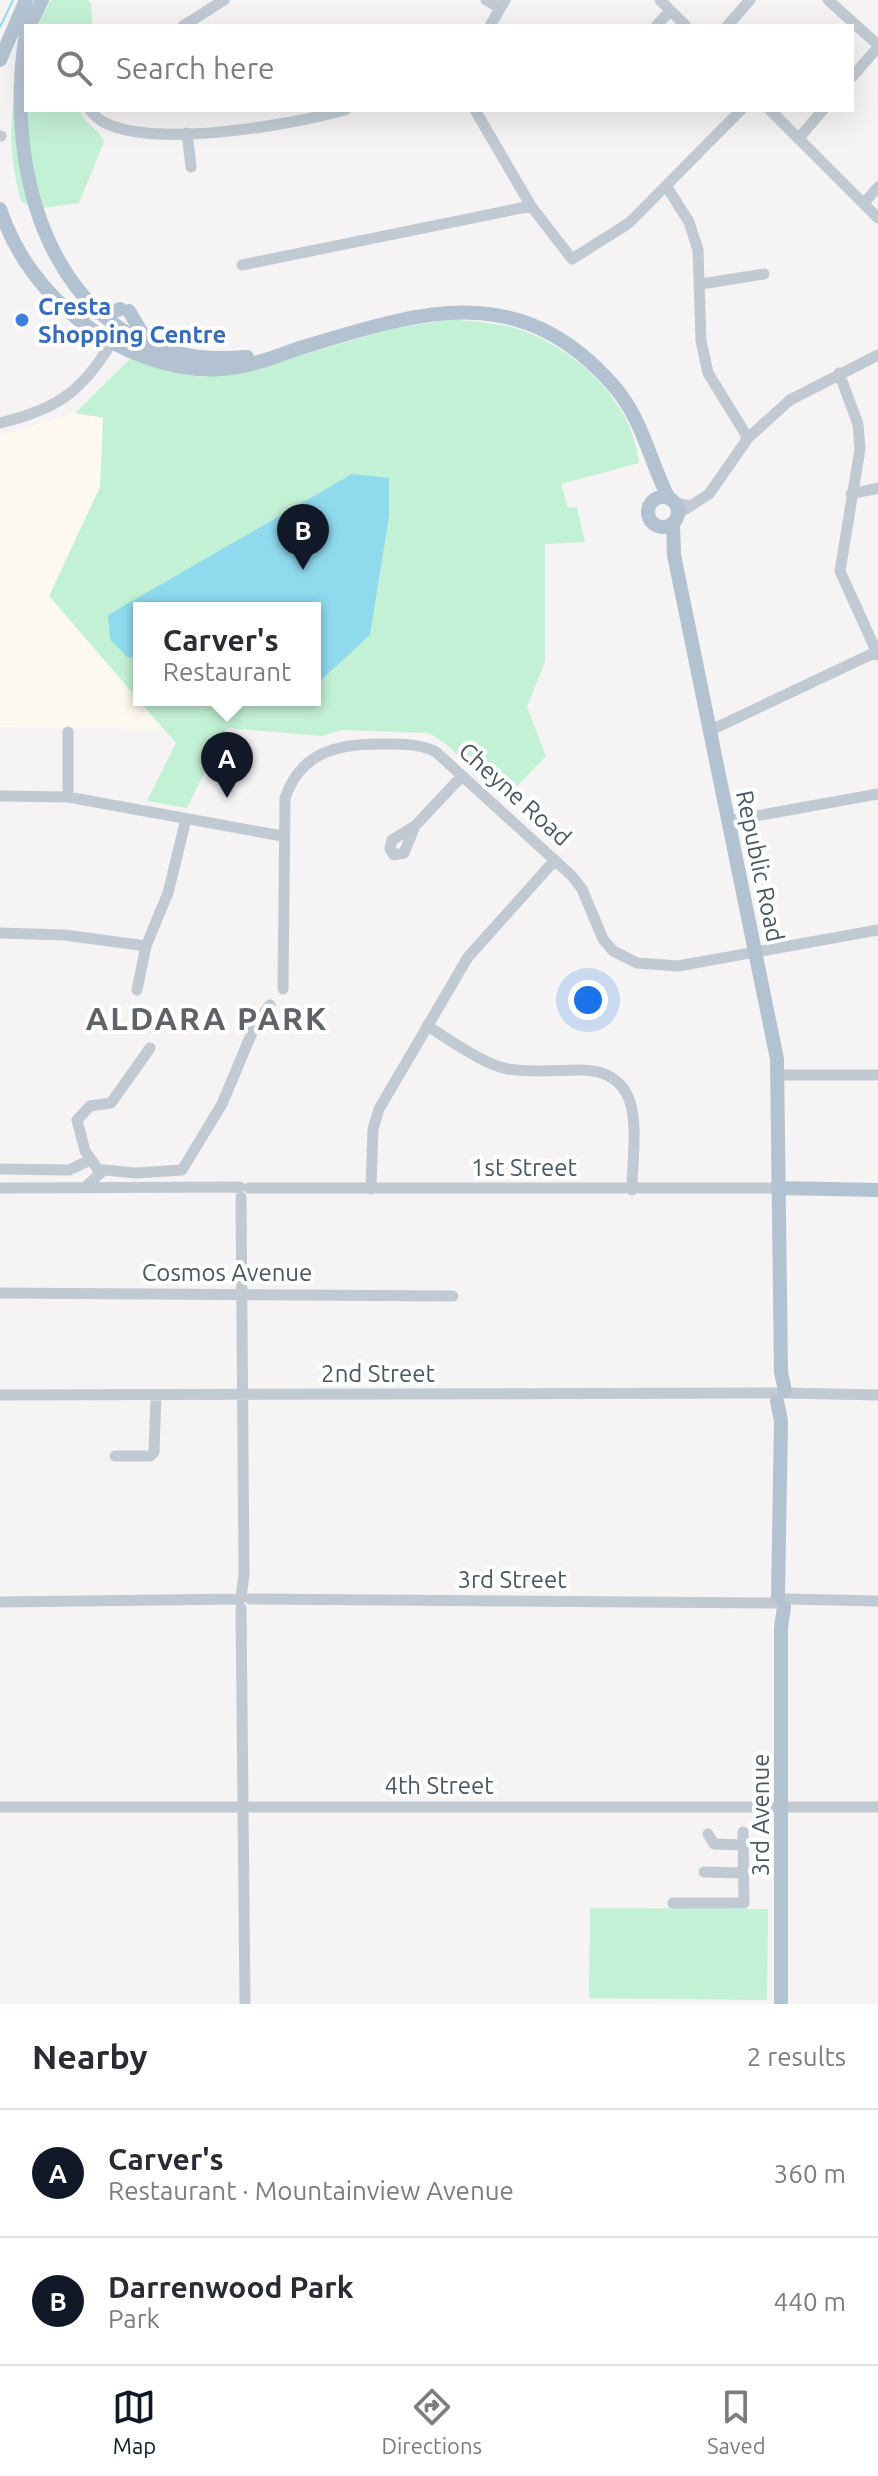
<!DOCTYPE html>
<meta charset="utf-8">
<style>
body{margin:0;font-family:Ubuntu,sans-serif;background:#f7f7f7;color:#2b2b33}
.you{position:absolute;left:588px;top:1000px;width:28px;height:28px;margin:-20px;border:6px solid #fff;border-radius:50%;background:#1a73e8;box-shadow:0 0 0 12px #1a73e833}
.badge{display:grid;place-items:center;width:52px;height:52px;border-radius:50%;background:#111827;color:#fff;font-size:26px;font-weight:700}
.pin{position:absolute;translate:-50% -66px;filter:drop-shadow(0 2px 4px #0008)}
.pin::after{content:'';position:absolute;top:42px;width:28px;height:24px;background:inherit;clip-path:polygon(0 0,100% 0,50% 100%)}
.popup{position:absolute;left:133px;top:602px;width:188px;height:104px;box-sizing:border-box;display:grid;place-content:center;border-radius:0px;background:#fff;filter:drop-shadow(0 2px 6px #0005);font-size:26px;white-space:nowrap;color:#7c7c81}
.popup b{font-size:30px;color:#2b2b33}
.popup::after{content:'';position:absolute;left:50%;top:100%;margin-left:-16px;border:16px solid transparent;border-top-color:#fff}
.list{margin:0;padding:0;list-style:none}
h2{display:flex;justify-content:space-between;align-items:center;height:104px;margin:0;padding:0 32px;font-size:34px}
h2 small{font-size:26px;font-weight:400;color:#7c7c81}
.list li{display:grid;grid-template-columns:52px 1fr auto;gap:24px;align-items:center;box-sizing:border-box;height:128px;padding:0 32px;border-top:2px solid #e1e1e2}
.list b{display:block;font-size:30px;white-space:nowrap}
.list p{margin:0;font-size:26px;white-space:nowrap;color:#7c7c81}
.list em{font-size:26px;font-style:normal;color:#7c7c81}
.icon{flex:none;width:44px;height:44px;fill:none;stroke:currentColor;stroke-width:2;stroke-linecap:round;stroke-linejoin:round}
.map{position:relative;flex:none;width:878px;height:2004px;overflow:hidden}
.search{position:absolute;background:#fff;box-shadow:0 8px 32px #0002;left:24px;right:24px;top:24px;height:88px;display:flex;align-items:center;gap:20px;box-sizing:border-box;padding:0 28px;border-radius:0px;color:#7c7c81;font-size:30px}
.sheet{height:360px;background:#fff}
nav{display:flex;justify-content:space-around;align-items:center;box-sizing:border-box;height:112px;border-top:2px solid #e1e1e2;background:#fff;font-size:22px;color:#7c7c81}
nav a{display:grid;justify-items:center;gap:4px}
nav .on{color:#111827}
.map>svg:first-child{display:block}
.commercial{fill:#fdf9ef}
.green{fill:#c3f1d5;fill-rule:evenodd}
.water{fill:#90daee}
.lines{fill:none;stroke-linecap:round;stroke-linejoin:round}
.stream{stroke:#90daee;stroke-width:2}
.minor{stroke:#c1cad2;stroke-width:11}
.major{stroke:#b3c2d1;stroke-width:14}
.shop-dot{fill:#3f7fe0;stroke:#fff;stroke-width:3}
.labels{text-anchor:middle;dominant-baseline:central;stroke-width:8;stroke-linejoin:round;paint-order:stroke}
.shop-label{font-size:24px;font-weight:bold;fill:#366cbe;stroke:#fff;text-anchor:start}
.street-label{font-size:24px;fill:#4a5661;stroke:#fff}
.district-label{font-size:32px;font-weight:bold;letter-spacing:2px;fill:#5f6368;stroke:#fff}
</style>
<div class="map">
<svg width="878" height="2004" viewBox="0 0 878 2004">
<rect width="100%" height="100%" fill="#f5f3f3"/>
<!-- commercial -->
<path class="commercial" d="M 75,413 L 104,418 L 100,487 L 50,596 L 162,729 L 0,727 L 0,435 Z"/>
<!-- green -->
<path class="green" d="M 51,0 L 88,0 L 91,4 L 92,26 L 37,26 Z
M 26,51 L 26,110 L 80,110 C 85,125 99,129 104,142 L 79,203 L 34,209 L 21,201 C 6,144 9,107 26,51 Z
M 453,319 C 475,322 499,323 521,330 C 577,350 633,402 639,463 L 561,484 L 568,508 L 577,507 L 585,542 L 545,544 L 545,662 L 527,707 L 546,756 L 505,799 L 446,744 L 429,733 L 342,730 L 322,736 L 227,728 L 187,808 L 147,801 L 176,743 L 49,596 L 100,487 L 103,418 L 75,413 L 130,359 L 166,371 L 201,377 L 240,373 L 391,329 ZM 139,608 L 315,608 L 315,700 L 139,700 Z
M 590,1908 L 768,1909 L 767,2000 L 589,1998 Z"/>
<!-- water -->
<path class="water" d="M 352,474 L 389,478 L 389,516 L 370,635 L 321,680 L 315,682 L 315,608 L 139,608 L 139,658 L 127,657 L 110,639 L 108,615 Z"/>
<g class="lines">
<!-- stream -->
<path class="stream" d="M 0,27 L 13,0"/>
<!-- minor -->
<path class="minor" d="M 486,0 L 500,8
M 660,0 L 686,26
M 828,0 L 878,45
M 183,26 L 224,0
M 490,26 L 505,0
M 656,26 L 670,11
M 727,26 L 750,0
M 852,77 L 878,47
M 90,110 C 121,157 295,124 345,110
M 475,110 L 531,206 L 572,259 L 629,223 L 741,110
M 770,110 L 878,218
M 187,133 L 191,167
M 0,136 L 1,136
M 799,138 L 823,110
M 667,187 L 689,222 L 698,250 L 701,341 L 708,373 L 748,438
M 864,203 L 878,187
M 242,265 L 531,206
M 701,284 L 764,274
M 839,373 L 858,424 L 860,449 L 840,571 L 878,655
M 0,423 C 63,408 85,388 118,332
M 851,494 L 878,488
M 675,503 L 691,506
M 678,514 L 709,494 L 748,438 L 790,400 L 878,355
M 709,731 L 876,652
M 0,796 L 68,797 L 282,836
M 68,797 L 68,732
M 728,821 L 878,794
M 415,826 L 392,840 L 390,849 L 394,855 L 404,853 L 415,826 L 462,776
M 0,933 L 65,935 L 146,946
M 283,989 L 285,798 C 301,752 337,744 380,744 C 399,744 419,743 436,752 L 572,876 L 582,889 L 603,939 L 613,951 L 637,963 L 678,966 L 878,930
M 137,990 L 146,946 L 168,893 L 186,819
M 427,1026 C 448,1038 484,1065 508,1069 C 531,1073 557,1070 581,1070 C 650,1071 632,1141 632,1190
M 779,1075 L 878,1075
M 0,1169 L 69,1170 L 90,1160
M 99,1171 L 85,1151 L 77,1120 L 90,1106 L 111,1103 L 150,1048
M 85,1187 L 104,1170 L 136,1173 L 182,1170 L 222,1104 L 256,1023 L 270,1005
M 0,1188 L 240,1187
M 249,1188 L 779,1188
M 371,1189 L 373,1129 L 379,1109 L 468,957 L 555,860
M 241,1197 L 244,1574 L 241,1598
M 0,1293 L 453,1296
M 786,1393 L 878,1395
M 0,1395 L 775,1393
M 115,1456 L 150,1456 L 154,1452 L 156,1395
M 250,1599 L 775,1603
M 787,1599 L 878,1601
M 0,1602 L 240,1599
M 241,1608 L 245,2004
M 0,1807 L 878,1807
M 708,1834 L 714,1844 L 743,1845
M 704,1872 L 743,1873
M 673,1903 L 744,1903 L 743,1832"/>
<!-- major -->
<path class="major" d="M 29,26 L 42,0
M 26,33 C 0,193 67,374 247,357
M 0,60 L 26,0
M 0,209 C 15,254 44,292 80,321 C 118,351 173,373 221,369 C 251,367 276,356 303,347 C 419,312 518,278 612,384 C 642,417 649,459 668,497
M 88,311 L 107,314 L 120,309
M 129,311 L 149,345
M648 512a15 15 0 1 1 30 0a15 15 0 1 1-30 0Z
M 673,523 L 674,555 L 777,1059 L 781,1372 L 785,1391
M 779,1188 L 878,1190
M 777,1401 L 781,1421 L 778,1596
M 781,2004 L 781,1627 L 784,1607"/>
</g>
<!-- markers -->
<circle class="shop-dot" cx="22" cy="320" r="8"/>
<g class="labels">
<!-- shop labels -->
<g class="shop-label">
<text x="38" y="306">Cresta<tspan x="38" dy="28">Shopping Centre</tspan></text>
</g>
<!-- street labels -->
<g class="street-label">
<text transform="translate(515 794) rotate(42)">Cheyne Road</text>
<text transform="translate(760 866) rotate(78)">Republic Road</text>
<text x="524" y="1167">1st Street</text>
<text x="227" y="1272">Cosmos Avenue</text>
<text x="378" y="1373">2nd Street</text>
<text x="512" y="1579">3rd Street</text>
<text x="439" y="1785">4th Street</text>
<text transform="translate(760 1815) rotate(-90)">3rd Avenue</text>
</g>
<!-- district labels -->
<g class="district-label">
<text x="207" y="1018">ALDARA PARK</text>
</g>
</g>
</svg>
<div class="you"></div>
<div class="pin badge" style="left:227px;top:798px">A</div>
<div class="popup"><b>Carver's</b>Restaurant</div>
<div class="pin badge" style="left:303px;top:570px">B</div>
<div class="search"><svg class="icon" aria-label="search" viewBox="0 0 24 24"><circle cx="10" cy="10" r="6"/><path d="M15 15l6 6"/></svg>Search here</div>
</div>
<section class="sheet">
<h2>Nearby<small>2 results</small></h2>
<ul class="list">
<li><span class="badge">A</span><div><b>Carver's</b><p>Restaurant · Mountainview Avenue</p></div><em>360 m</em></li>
<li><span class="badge">B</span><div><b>Darrenwood Park</b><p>Park</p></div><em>440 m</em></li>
</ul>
</section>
<nav>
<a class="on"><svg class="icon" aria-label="map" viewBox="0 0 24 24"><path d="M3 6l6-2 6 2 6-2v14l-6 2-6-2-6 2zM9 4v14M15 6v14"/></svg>Map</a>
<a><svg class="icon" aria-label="directions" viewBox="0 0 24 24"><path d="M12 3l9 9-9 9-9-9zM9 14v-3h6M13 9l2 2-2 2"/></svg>Directions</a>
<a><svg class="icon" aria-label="saved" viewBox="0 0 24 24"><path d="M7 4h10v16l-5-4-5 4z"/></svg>Saved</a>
</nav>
